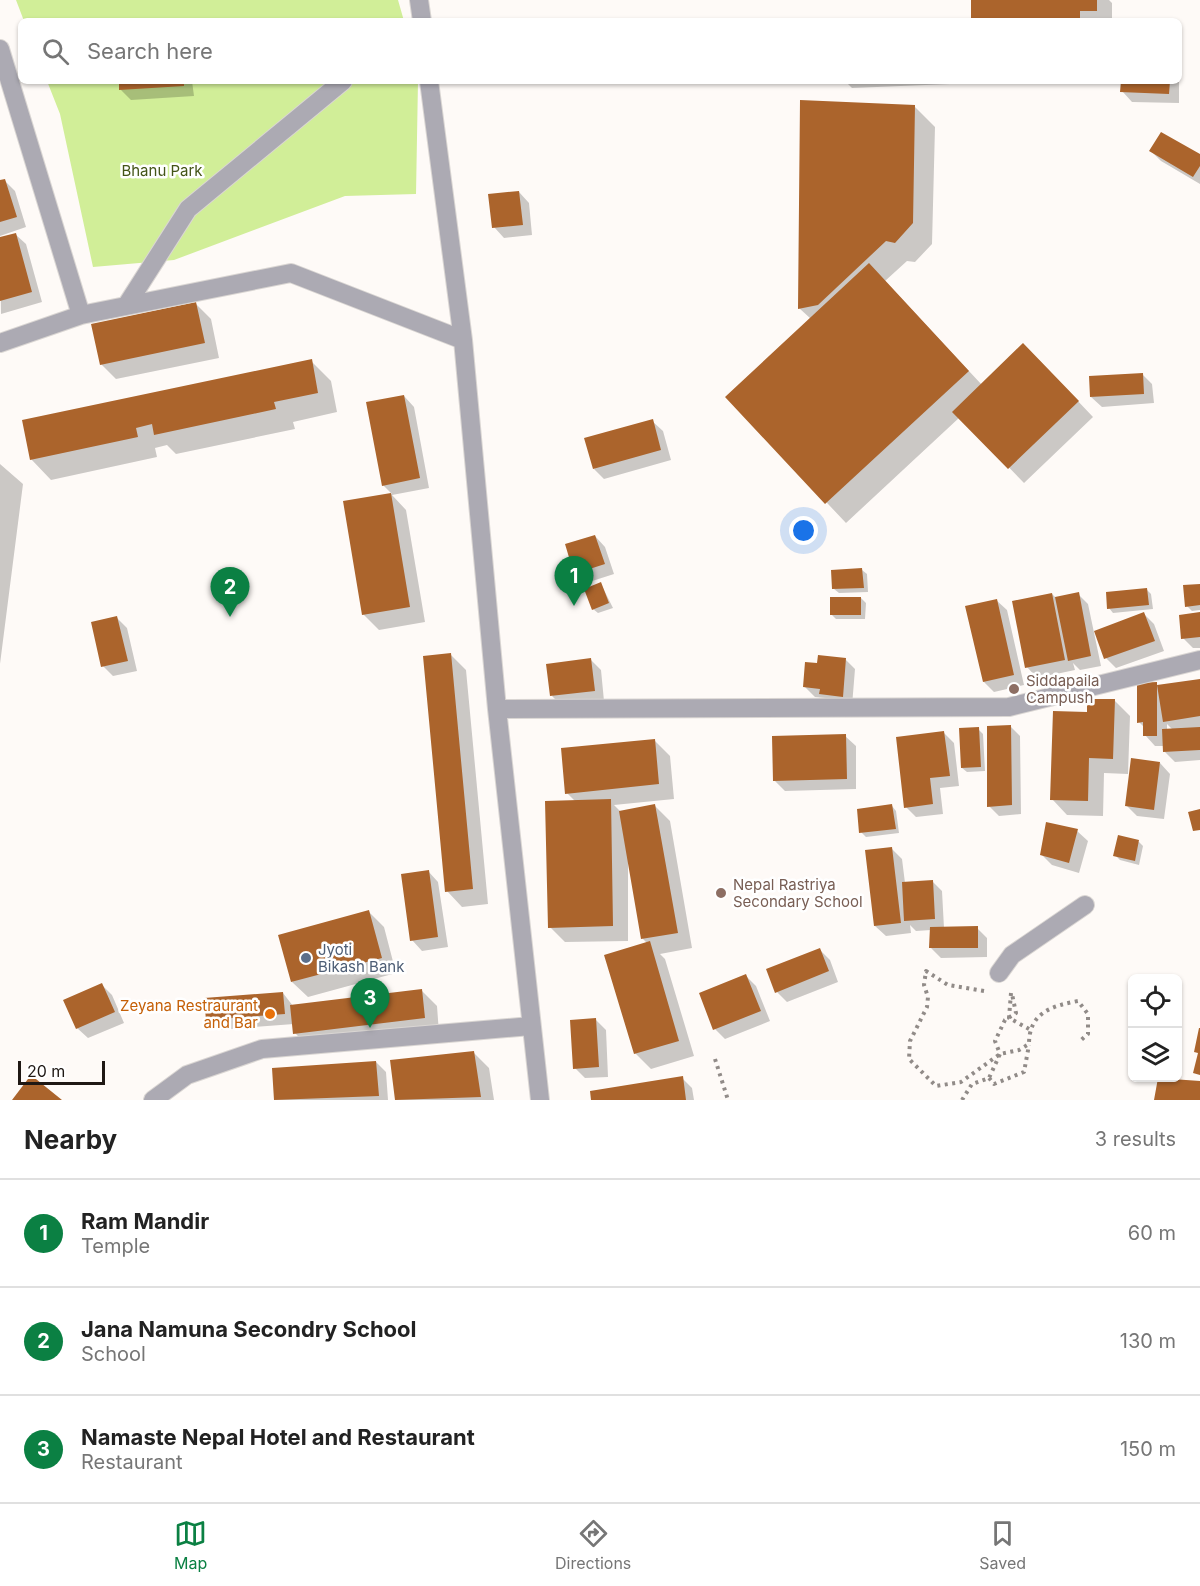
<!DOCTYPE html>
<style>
body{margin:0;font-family:Inter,sans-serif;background:#f6f6f6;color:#222}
.controls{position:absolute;right:18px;bottom:18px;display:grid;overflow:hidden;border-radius:9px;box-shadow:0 2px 4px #0004}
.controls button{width:54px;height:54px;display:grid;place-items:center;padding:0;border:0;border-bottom:2px solid #e0e0e0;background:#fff;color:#222;font:30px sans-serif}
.scale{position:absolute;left:18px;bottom:15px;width:87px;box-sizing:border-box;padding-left:6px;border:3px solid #1f1814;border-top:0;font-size:16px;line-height:21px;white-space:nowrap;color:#1f1814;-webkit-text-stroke:4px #fff;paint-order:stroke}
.you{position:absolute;left:804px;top:531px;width:21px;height:21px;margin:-15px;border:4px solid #fff;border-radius:50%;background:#1a73e8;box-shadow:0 0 0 9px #1a73e833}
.badge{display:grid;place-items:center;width:39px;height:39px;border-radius:50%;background:#0b8043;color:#fff;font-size:20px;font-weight:700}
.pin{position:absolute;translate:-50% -50px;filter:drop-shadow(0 2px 3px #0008)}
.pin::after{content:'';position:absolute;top:32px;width:21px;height:18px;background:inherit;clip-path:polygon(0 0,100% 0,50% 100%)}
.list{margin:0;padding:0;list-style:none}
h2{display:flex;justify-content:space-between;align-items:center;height:78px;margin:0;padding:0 24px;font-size:26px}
h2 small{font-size:20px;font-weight:400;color:#767676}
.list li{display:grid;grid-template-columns:39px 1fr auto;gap:18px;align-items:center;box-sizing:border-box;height:108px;padding:0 24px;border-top:2px solid #e0e0e0}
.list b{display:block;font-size:22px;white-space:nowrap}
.list p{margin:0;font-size:20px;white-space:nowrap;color:#767676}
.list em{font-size:20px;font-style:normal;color:#767676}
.icon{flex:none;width:33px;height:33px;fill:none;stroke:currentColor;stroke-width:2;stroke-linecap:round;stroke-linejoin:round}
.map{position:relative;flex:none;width:1200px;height:1100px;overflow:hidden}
.search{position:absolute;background:#fff;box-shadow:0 2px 4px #0004;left:18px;right:18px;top:18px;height:66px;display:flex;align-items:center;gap:15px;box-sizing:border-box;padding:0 21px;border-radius:9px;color:#767676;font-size:22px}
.sheet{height:402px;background:#fff}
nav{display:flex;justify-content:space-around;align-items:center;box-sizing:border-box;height:84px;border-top:2px solid #e0e0e0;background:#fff;font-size:16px;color:#767676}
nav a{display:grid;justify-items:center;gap:3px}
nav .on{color:#0b8043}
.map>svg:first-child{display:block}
.green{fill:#d1ee98}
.shadow{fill:#0003;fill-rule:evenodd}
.building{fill:#ab642c}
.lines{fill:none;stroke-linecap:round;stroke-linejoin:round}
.minor-casing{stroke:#dad6d3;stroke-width:20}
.path{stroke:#918b88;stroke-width:4;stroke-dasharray:3 4.5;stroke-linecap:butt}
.minor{stroke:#acaab3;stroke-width:18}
.education-dot{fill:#8d6e63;stroke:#fff;stroke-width:2}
.service-dot{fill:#5c6f8a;stroke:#fff;stroke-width:2}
.food-dot{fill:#e8710a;stroke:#fff;stroke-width:2}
.labels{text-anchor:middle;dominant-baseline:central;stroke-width:5;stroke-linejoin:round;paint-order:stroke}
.park-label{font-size:15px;fill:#445518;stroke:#fff}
.education-label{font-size:15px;fill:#785e54;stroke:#fff;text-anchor:start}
.service-label{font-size:15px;fill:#4e5e75;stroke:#fff;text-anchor:start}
.food-label{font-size:15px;fill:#c56008;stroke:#fff;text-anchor:end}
</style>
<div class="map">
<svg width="1200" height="1100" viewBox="0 0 1200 1100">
<rect width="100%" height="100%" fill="#fefaf7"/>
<!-- green -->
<path class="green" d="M 16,0 L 398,0 L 404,21 L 24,21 Z
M 47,81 L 418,81 L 416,194 L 345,196 L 174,260 L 93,267 L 60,114 Z"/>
<!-- shadow -->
<path class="shadow" d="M 973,0 L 1109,0 L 1112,3 L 1112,21 L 973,21 Z
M 1179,64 L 1179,103 L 1132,102 L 1122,91 L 1122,81 L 1179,81 Z
M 120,81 L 192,81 L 194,96 L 131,100 L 121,90 Z
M 845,81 L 950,81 L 950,84 L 852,88 Z
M 915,107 L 935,127 L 932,244 L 915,262 L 907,261 L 885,281 L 982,385 L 1039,360 L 1093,417 L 1024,483 L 960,417 L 846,523 L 727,397 L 811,319 L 799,308 Z
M 1151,151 L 1200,156 L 1200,184 L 1161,161 Z
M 4,180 L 15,191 L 26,227 L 0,236 L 0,182 Z
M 519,192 L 529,203 L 532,235 L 504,238 L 494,227 Z
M 15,234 L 26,244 L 42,302 L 1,314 L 0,238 Z
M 196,304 L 211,319 L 219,358 L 116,379 L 101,364 Z
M 311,361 L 331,381 L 337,412 L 293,422 L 295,429 L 176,454 L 167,445 L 155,448 L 157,457 L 51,480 L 31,459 Z
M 1142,374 L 1152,384 L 1154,403 L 1102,407 L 1091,397 Z
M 404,396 L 414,407 L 429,488 L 392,495 L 406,510 L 425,622 L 379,630 L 363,614 L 345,503 L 392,494 L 383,485 Z
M 652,421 L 663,431 L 671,460 L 604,479 L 594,469 Z
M 0,464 L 23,484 L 0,664 Z
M 595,536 L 605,547 L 614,574 L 586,583 L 576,573 Z
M 862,570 L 867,574 L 868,592 L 839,593 L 834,589 Z
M 601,584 L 613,608 L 598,613 L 593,609 Z
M 1200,585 L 1200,610 L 1192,611 L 1187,606 Z
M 1147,590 L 1151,594 L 1153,609 L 1113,613 L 1109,608 Z
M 1052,594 L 1056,598 L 1078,594 L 1088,604 L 1101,666 L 1080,670 L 1073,663 L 1075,670 L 1037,678 L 1027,667 Z
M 861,598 L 866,603 L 865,619 L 836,619 L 831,614 Z
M 996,600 L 1007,610 L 1024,685 L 994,692 L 984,682 Z
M 1144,614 L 1154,624 L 1164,651 L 1116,668 L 1106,658 Z
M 1200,614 L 1200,648 L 1193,648 L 1183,638 Z
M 117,618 L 127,628 L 137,671 L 113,676 L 103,666 Z
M 451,655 L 466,670 L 488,904 L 462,907 L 447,891 Z
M 845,659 L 855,669 L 852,706 L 831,704 L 825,698 L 815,697 L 805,687 L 819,665 Z
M 591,660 L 601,670 L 604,701 L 562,706 L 552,696 Z
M 1200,681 L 1200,760 L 1175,762 L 1165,752 L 1164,746 L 1155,746 L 1145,735 L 1145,728 L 1139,722 L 1156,684 L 1159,687 ZM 1167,724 L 1173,730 L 1167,730 Z
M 1114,700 L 1130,716 L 1128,774 L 1104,773 L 1103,816 L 1067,815 L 1052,799 L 1089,713 Z
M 1010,726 L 1020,736 L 1021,814 L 999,816 L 989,806 Z
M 978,729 L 983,734 L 985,771 L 967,772 L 962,768 Z
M 944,733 L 954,743 L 959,786 L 940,788 L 943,814 L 916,817 L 906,807 Z
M 845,736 L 856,746 L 856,789 L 785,791 L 774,780 Z
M 654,740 L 670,756 L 674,799 L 614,805 L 621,812 L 655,806 L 670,821 L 692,948 L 660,954 L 665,959 L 694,1056 L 651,1069 L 635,1053 L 648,944 L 643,939 L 628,855 L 628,941 L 565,942 L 550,927 L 576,802 L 567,793 Z
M 1160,763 L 1170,774 L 1164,819 L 1137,816 L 1127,806 Z
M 892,806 L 896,811 L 899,833 L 866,837 L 861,832 Z
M 1077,831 L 1088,841 L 1079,873 L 1052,865 L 1042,855 Z
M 1119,837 L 1139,842 L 1143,846 L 1139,865 L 1120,860 L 1115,855 Z
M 892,849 L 902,859 L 905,883 L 932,881 L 942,891 L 944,928 L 977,928 L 987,938 L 987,957 L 941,958 L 931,948 L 931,930 L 916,931 L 910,925 L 911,933 L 886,936 L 875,926 Z
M 428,871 L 438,882 L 448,947 L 422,951 L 412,940 Z
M 369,912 L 384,927 L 396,973 L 308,997 L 292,982 Z
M 820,950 L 830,960 L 838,982 L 787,1002 L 777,992 Z
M 746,976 L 756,986 L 770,1021 L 725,1039 L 715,1029 Z
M 102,985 L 112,995 L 124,1023 L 88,1038 L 77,1028 Z
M 421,990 L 437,1006 L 439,1033 L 310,1048 L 295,1033 L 294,1024 L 217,1030 L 207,1019 L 283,993 L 293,1006 Z
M 595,1019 L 606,1030 L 608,1077 L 585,1078 L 575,1068 Z
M 474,1053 L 489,1068 L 494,1100 L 396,1100 L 392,1062 Z
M 376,1062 L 386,1072 L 388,1100 L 276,1100 L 274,1070 Z
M 682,1078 L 692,1088 L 694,1100 L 593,1100 Z"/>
<!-- building -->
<path class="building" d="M 971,0 L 1097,0 L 1097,11 L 1080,11 L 1080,21 L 971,21 Z
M 119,81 L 184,81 L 184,86 L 119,90 Z
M 1121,81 L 1170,81 L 1169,94 L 1120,92 Z
M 800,100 L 915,105 L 913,223 L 895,243 L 886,241 L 818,305 L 798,309 Z
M 1161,132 L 1200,154 L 1200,166 L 1193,177 L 1149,151 Z
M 5,179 L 17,217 L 0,222 L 0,180 Z
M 519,191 L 523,225 L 492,228 L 488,194 Z
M 16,233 L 32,292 L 0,301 L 0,237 Z
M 869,263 L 969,371 L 825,504 L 725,397 Z
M 196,302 L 205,343 L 100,365 L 91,324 Z
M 1023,343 L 1079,401 L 1008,469 L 952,412 Z
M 312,359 L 318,393 L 274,402 L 276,409 L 154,435 L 152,424 L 136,428 L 138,437 L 30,460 L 22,420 Z
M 1143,373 L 1144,394 L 1090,397 L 1089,376 Z
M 404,395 L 420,478 L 382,486 L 366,402 Z
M 653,419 L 661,450 L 593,469 L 584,438 Z
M 391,493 L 410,607 L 362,615 L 343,501 Z
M 595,535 L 605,564 L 574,574 L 565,544 Z
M 862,568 L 864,588 L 832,589 L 831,570 Z
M 601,582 L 609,603 L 592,610 L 584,589 Z
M 1200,584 L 1200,605 L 1185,607 L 1183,585 Z
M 1147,588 L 1149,605 L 1107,609 L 1106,592 Z
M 1079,592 L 1091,656 L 1068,661 L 1055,597 Z
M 1052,593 L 1065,660 L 1025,668 L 1012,601 Z
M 830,597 L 861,597 L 861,615 L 830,615 Z
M 997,599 L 1014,675 L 983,682 L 965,606 Z
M 1144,612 L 1155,641 L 1104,659 L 1094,631 Z
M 1200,612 L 1200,637 L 1181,639 L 1179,615 Z
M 117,616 L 128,661 L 101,667 L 91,622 Z
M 451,653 L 473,889 L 445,892 L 423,656 Z
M 818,655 L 846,658 L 843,697 L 819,694 L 820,689 L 803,687 L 805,662 L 817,663 Z
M 591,658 L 595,691 L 550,696 L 546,664 Z
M 1200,679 L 1200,716 L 1163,722 L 1157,685 Z
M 1157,682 L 1157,736 L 1143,736 L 1143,722 L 1137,723 L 1137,683 Z
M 1087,699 L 1115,699 L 1113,759 L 1089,758 L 1088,801 L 1050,800 L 1053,711 L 1087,712 Z
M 1011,725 L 1012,805 L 987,807 L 987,726 Z
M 979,727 L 981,767 L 961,768 L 959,728 Z
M 1200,727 L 1200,750 L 1163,752 L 1162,729 Z
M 944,731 L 950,776 L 930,778 L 933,804 L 904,808 L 896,737 Z
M 846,734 L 847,779 L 773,781 L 772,736 Z
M 655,739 L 659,784 L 565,794 L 561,748 Z
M 1131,758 L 1160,762 L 1154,810 L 1125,806 Z
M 611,799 L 613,926 L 548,928 L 545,801 Z
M 655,804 L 678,933 L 641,939 L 619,811 Z
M 892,804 L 896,829 L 859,833 L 857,809 Z
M 1200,809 L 1200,830 L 1193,831 L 1188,812 Z
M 1046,822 L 1078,829 L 1069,863 L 1040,855 Z
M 1118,835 L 1139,840 L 1135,861 L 1113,856 Z
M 892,847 L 901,923 L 874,926 L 865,850 Z
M 429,870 L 438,937 L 410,941 L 401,874 Z
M 933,880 L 935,919 L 904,921 L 902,882 Z
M 369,910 L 382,958 L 291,982 L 278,935 Z
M 978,926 L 978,948 L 929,948 L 930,927 Z
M 650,941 L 679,1041 L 634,1054 L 604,955 Z
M 820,948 L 829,971 L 775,993 L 766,969 Z
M 746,974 L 761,1011 L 713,1030 L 699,993 Z
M 102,983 L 115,1012 L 76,1029 L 63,1000 Z
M 422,989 L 425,1018 L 293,1034 L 290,1005 Z
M 283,992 L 285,1014 L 206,1020 L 204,998 Z
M 596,1018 L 599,1067 L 573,1069 L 570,1020 Z
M 1199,1028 L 1200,1028 L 1200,1075 L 1193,1073 L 1198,1053 L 1194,1052 Z
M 474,1051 L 481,1097 L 395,1100 L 390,1060 Z
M 376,1061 L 379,1096 L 274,1100 L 272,1068 Z
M 31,1075 L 62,1100 L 12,1100 Z
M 683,1076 L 686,1100 L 591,1100 L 590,1091 Z
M 1158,1078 L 1200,1081 L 1200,1100 L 1154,1100 Z"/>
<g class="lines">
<!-- minor casing -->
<g class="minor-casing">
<path id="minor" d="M 419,0 L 422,21
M 0,49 L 81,315
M 429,81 L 463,340 L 497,709 L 540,1100
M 126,306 L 188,209 L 343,81
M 0,343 L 81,315 L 291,273 L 463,340
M 497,709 L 1009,707 L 1200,660
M 999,973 L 1012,955 L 1085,905
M 153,1100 L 187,1075 L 262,1049 L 531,1026"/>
</g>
<!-- path -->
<path class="path" d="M 984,991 L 948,985 L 926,971 L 924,985 L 928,997 L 927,1007 L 910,1041 L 909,1059 L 936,1086 L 961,1082 L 1000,1054 L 1019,1050 L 1029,1044 C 1029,1013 1051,1006 1078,1001 L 1088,1014 L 1088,1034 L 1079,1042
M 1011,993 L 1009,1018 L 1029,1029
M 715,1059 L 728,1100
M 989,1078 L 994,1084 L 1024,1072 L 1029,1045
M 962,1100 L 972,1084 L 989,1078 L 1000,1054 L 995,1041 L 1005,1020 L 1016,1013 L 1012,994"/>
<!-- minor -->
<use href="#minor" class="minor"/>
</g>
<!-- markers -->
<g class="education-dot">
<circle cx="1014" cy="689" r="6"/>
<circle cx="721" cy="893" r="6"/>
</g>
<circle class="service-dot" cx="306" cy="958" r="6"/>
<circle class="food-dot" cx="270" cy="1014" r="6"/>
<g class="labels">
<!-- park labels -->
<g class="park-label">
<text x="162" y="170">Bhanu Park</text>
</g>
<!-- education labels -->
<g class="education-label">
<text x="1026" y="680">Siddapaila<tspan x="1026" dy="17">Campush</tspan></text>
<text x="733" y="884">Nepal Rastriya<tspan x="733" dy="17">Secondary School</tspan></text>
</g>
<!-- service labels -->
<g class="service-label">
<text x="318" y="949">Jyoti<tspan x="318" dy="17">Bikash Bank</tspan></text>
</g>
<!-- food labels -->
<g class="food-label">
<text x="258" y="1005">Zeyana Restraurant<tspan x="258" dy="17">and Bar</tspan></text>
</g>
</g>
</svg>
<div class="controls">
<button><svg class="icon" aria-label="locate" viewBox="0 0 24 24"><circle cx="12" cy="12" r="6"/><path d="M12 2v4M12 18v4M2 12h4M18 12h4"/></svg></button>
<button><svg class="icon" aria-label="layers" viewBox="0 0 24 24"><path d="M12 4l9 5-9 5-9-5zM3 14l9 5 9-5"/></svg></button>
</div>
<div class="scale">20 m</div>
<div class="you"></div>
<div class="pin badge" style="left:574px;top:606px">1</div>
<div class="pin badge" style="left:230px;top:617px">2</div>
<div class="pin badge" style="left:370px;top:1028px">3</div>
<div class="search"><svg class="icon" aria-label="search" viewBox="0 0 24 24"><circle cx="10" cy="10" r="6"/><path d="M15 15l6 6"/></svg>Search here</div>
</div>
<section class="sheet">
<h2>Nearby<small>3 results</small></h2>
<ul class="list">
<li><span class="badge">1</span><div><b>Ram Mandir</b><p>Temple</p></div><em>60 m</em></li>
<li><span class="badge">2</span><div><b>Jana Namuna Secondry School</b><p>School</p></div><em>130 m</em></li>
<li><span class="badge">3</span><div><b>Namaste Nepal Hotel and Restaurant</b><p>Restaurant</p></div><em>150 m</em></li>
</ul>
</section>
<nav>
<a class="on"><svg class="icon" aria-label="map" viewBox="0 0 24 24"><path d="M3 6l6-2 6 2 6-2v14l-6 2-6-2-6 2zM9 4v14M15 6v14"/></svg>Map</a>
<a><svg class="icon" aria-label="directions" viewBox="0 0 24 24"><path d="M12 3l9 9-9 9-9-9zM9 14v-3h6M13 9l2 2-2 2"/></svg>Directions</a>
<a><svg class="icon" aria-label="saved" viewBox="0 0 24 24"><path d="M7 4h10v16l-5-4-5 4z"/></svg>Saved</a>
</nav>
